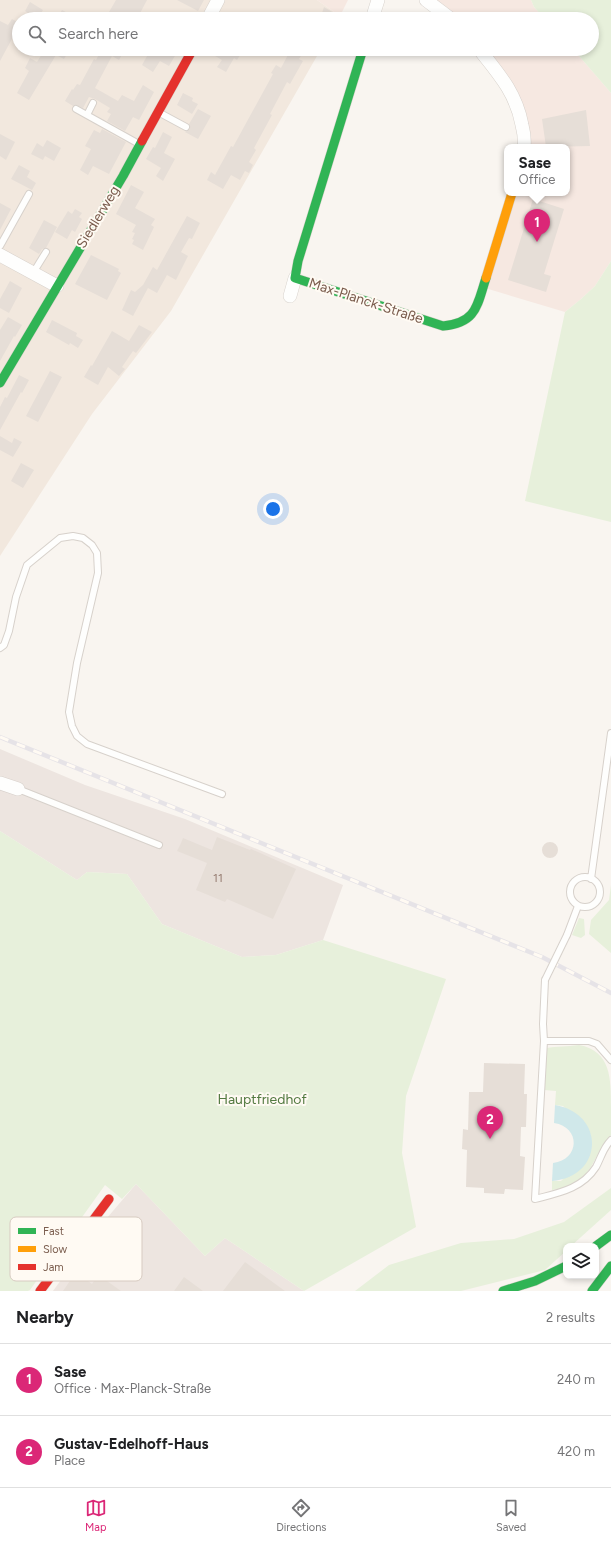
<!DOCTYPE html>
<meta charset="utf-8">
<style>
body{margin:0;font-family:Figtree,sans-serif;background:#f6f6f6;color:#202124}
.controls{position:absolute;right:12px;bottom:12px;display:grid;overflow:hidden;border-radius:8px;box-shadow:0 2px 6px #0003}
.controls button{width:36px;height:36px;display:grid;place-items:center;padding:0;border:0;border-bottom:1px solid #e0e0e0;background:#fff;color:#202124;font:20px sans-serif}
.you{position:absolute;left:273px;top:509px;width:14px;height:14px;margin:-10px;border:3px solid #fff;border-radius:50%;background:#1a73e8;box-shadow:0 0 0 6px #1a73e833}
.badge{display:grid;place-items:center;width:26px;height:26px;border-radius:50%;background:#db2777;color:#fff;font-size:13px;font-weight:700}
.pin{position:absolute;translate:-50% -33px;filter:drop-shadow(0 1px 2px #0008)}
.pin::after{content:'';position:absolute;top:21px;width:14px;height:12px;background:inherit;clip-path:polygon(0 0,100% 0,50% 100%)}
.popup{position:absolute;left:504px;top:144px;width:66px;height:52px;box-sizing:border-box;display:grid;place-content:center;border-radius:8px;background:#fff;filter:drop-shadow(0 1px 3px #0005);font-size:13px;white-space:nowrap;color:#757577}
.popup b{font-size:15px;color:#202124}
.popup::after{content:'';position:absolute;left:50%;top:100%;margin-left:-8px;border:8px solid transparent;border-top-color:#fff}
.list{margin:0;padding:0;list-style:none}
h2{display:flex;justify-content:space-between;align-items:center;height:52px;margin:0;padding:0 16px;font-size:17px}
h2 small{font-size:13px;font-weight:400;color:#757577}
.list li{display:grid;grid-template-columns:26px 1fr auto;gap:12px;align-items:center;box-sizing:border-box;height:72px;padding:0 16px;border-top:1px solid #e0e0e0}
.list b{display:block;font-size:15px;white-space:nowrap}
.list p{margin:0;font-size:13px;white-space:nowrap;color:#757577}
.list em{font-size:13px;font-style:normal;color:#757577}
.icon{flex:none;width:22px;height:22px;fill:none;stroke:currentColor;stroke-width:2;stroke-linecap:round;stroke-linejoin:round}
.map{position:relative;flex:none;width:611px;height:1291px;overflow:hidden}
.search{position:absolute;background:#fff;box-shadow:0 2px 6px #0003;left:12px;right:12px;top:12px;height:44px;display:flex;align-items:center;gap:10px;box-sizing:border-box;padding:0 14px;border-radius:22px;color:#757577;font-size:15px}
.sheet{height:196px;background:#fff}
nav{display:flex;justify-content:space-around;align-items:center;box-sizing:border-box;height:56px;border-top:1px solid #e0e0e0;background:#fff;font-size:11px;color:#757577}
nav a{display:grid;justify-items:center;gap:2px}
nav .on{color:#db2777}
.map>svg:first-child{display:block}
.residential{fill:#f2e8de}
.commercial{fill:#f6e8e1}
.industrial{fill:#ede5e0}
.green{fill:#e7f0db}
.water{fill:#d0e8ea}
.building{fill:#e6ded7}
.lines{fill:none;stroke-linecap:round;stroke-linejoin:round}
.lane-casing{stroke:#d7d1cb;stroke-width:8}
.street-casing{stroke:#d7d1cb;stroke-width:14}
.fast-casing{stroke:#d9d2cb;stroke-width:10}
.slow-casing{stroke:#d9d2cb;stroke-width:10}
.jam-casing{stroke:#d9d2cb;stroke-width:10}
.lane{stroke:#fefefd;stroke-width:6}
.street{stroke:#fefefd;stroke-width:13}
.fast{stroke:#30b455;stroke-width:9}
.slow{stroke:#ff9f0a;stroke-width:9}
.jam{stroke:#e5322d;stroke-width:9}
.rail-casing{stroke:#e6e3e7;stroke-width:4.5}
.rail{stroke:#fffaf3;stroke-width:3;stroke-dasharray:9;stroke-linecap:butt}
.lane-bridge-casing{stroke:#d7d1cb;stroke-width:8;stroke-linecap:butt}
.lane-bridge{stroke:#fefefd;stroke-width:6}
.labels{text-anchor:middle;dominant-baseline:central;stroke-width:4;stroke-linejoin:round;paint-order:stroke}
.number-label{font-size:12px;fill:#977e72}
.street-label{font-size:14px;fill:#7a5c4d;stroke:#fffaf3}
.park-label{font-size:14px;fill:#537a41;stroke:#fffaf3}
.key{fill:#fffaf3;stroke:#d7cbc1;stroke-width:1}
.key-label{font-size:11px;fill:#7a5c4d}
</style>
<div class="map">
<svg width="611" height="1291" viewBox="0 0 611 1291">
<rect width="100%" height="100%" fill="#f9f5f0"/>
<!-- residential -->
<path class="residential" d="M 0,0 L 317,0 L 340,16 L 338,19 L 19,19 L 19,49 L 321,49 L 171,311 L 92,414 L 0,556 Z"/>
<!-- commercial -->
<path class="commercial" d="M 317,0 L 348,0 L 340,16 Z
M 430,0 L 531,0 L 534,7 L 545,19 L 454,19 Z
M 481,49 L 573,49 L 611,93 L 611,261 L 595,286 L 581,299 L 565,312 L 485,288 L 513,193 L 567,193 L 567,147 L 525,147 L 526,136 Z"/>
<!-- industrial -->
<path class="industrial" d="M 0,749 L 85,785 L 185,819 L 343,885 L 323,940 L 276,955 L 242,957 L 162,924 L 127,874 L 87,872 L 77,880 L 0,831 Z
M 136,1184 L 205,1256 L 225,1238 L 304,1291 L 53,1291 L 101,1225 Z"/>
<!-- green -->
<path class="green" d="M 531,0 L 611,0 L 611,93 L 573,49 L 592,49 L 592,19 L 545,19 L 534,7 Z
M 611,261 L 611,522 L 525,501 L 565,312 L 581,299 L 595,286 Z
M 0,831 L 77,880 L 87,872 L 127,874 L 162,924 L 242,957 L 276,955 L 323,940 L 446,979 L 406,1096 L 402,1153 L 416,1227 L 304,1291 L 225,1238 L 205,1256 L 136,1184 L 122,1199 L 105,1185 L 30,1290 L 28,1291 L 0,1291 Z
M 611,885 L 611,953 L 589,934 L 591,920 L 609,900 Z
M 579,918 L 584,919 L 585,935 L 581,938 L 572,935 Z
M 579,1045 C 611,1051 611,1078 611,1108 C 611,1114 611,1130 611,1135 C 609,1139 605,1142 603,1145 C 588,1172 585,1185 552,1190 L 552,1181 L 561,1181 L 591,1151 L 591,1135 L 563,1106 L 555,1105 L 556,1091 L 544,1090 L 546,1048 C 557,1046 567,1047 579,1045 Z
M 611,1188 L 611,1210 L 571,1246 L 566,1246 L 566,1251 L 545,1270 L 461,1291 L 355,1291 L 389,1265 L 461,1243 L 514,1239 L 564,1222 Z"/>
<!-- water -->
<path class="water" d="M 555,1105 C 606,1114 604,1177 552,1181 L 553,1163 C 580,1160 581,1127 554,1123 Z"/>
<!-- building -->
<path class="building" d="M 116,0 L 147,0 L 137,19 L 105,19 Z
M 177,0 L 204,0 L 198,11 Z
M 30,2 L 43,10 L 38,19 L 25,11 Z
M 324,7 L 334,13 L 330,19 L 320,19 Z
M 62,10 L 79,19 L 57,19 Z
M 12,19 L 19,23 L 19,26 L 0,61 L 0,21 L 8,25 Z
M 45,49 L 70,49 L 64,59 L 56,55 L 29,100 L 17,93 L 29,71 L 25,68 L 30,58 L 37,62 Z
M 99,49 L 125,49 L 119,60 L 112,56 L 95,88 L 118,101 L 122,95 L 134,101 L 143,85 L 154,92 L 139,120 L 133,117 L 125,131 L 107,121 L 111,114 L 107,112 L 110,108 L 95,99 L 89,97 L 83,108 L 76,105 L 73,106 L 65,101 L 72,89 L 73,90 L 77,84 L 80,85 L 94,59 L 96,60 L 101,50 Z
M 151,49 L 173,49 L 172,52 L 176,54 L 169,66 L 160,61 L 153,72 L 142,65 Z
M 203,49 L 225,49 L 231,52 L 233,49 L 237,49 L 242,52 L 237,60 L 234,58 L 226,72 L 217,67 L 222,60 Z
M 291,49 L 305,49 L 299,59 L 303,61 L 290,84 L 287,82 L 270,114 L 272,115 L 254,148 L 256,150 L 249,162 L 253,165 L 249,173 L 245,171 L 240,180 L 231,175 L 223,189 L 207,180 L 211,172 L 215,175 L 231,146 L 233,147 L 273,74 L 271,73 L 276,65 L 281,68 Z
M 183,93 L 193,98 L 192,101 L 198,104 L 192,114 L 177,105 Z
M 198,109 L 211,116 L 198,139 L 185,132 L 190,129 L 189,124 Z
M 586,110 L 590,146 L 546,147 L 542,119 Z
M 102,129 L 126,142 L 109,174 L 93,166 L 88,175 L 80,170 L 91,149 L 85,146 L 94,130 L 100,133 Z
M 163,132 L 172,137 L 164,153 L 175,159 L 163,181 L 156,176 L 161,168 L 146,159 L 153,147 L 155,148 Z
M 0,134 L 15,142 L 6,160 L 0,156 Z
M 47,140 L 61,148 L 54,161 L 45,156 L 43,160 L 31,154 L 37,143 L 43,147 Z
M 19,165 L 30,171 L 27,177 L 36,183 L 32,190 L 11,179 Z
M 131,185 L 144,192 L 135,208 L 155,219 L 151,225 L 154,227 L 143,250 L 132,244 L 134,240 L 132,239 L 135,233 L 132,232 L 136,225 L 116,214 Z
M 533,199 L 564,209 L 544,274 L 551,276 L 546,292 L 508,280 Z
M 0,203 L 11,209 L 0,230 Z
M 75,209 L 82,213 L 79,217 L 82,219 L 75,232 L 72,230 L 67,239 L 55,232 L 68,211 L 72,214 Z
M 187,216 L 200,223 L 192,239 L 189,238 L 181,252 L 188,256 L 176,280 L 167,275 L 157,293 L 148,288 L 133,316 L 122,310 L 131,290 L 135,292 L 143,285 L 153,267 L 157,270 Z
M 44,220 L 57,227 L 46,248 L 42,249 L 39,254 L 29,248 Z
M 91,255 L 119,269 L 118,271 L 121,273 L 107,300 L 75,284 Z
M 10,281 L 22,288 L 9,313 L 0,308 L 0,299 Z
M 8,317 L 22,325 L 15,337 L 14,336 L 0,361 L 0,330 Z
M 52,320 L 77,333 L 76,336 L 83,340 L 78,348 L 70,343 L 69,345 L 46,332 Z
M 139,325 L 152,332 L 136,353 L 133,351 L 122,367 L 125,369 L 119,376 L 108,367 L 98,385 L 84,377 L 91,365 L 92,366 L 112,331 L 129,341 Z
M 50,371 L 62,377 L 38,422 L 26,416 Z
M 19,375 L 29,380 L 22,393 L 21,392 L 0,430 L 0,407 L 5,397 L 7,398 Z
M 0,436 L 12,443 L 14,438 L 22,442 L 13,457 L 0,450 Z
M 21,463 L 34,470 L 23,488 L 11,481 Z
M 217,837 L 250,850 L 251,849 L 296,869 L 273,919 L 227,899 L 225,902 L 196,890 L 207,863 L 177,851 L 181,843 L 183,838 L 212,850 Z
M542 850a8 8 0 1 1 16 0a8 8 0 1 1-16 0Z
M 484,1063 L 525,1064 L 524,1094 L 527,1094 L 526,1127 L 521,1127 L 520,1156 L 525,1157 L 523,1190 L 505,1189 L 504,1194 L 484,1193 L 484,1188 L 466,1187 L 467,1150 L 462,1149 L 463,1129 L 468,1130 L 469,1092 L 483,1092 Z
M 245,1262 L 285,1291 L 223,1291 Z
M 98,1270 L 105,1270 L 109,1273 L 110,1277 L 107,1281 L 121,1291 L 63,1291 L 76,1272 L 92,1284 L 98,1275 Z
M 184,1277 L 203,1291 L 174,1291 Z"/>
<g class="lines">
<!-- lane casing -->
<g class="lane-casing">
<path id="lane" d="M 76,109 L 139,144
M 160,113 L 186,127
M 87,115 L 93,103
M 0,246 L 29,194
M 33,273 L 46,252
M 0,648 L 4,645 L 9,631 L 16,597 L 27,565 L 60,538 L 73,536 L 83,538 L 92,545 L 97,553 L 98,573 L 77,663 L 69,712 L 72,726 L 77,736 L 87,744 L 222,794
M 18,789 L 159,845
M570 892a15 15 0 1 1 30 0a15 15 0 1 1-30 0Z
M 591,879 L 611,733
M 567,935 L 578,906
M 545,980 L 543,1024 L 544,1041 L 535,1199 C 558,1193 582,1189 596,1167 C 601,1158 603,1148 611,1140
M 544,1041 L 589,1041 L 597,1044 L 611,1060"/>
</g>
<!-- street casing -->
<g class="street-casing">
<path id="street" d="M 426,0 L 451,19
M 208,19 L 218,0
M 372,19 L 378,0
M 479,49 C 499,74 516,93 522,125 C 524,133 525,139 524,147
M 0,255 L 57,286
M 290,296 L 295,278
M 0,783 L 18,789"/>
</g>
<!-- fast casing -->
<g class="fast-casing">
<path id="fast" d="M 363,49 L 298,261 L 295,278 L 443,326 C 477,323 477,305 486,278
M 0,383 L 123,176 L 142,141
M 596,1246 L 611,1235
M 503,1291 L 535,1281 L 566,1266
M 592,1291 L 611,1266"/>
</g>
<!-- slow casing -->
<g class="slow-casing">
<path id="slow" d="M 486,278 L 512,193"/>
</g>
<!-- jam casing -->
<g class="jam-casing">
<path id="jam" d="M 142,141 L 193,49
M 40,1291 L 109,1199"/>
</g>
<!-- lane -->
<use href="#lane" class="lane"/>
<!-- street -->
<use href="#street" class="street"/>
<!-- fast -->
<use href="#fast" class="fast"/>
<!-- slow -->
<use href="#slow" class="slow"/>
<!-- jam -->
<use href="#jam" class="jam"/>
<!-- rail casing -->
<g class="rail-casing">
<path id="rail" d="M 0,737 L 542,957 L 611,993"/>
</g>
<!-- rail -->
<use href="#rail" class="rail"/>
<!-- lane-bridge casing -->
<g class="lane-bridge-casing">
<path id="lane-bridge" d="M 545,980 L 567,935"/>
</g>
<!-- lane-bridge -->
<use href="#lane-bridge" class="lane-bridge"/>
</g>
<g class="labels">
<!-- number labels -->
<g class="number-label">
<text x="218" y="878">11</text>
</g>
<!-- street labels -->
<g class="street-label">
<text transform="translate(98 217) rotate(-59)">Siedlerweg</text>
<text transform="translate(366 301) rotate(18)">Max-Planck-Straße</text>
</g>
<!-- park labels -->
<g class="park-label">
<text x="262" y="1099">Hauptfriedhof</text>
</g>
</g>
<!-- legend -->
<rect x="10" y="1217" width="132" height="64" rx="6" class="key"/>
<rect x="18" y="1228" width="18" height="6" fill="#30b455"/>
<rect x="18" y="1246" width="18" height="6" fill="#ff9f0a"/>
<rect x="18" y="1264" width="18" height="6" fill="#e5322d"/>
<g class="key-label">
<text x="43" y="1235">Fast</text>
<text x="43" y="1253">Slow</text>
<text x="43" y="1271">Jam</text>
</g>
</svg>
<div class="controls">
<button><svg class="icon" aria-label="layers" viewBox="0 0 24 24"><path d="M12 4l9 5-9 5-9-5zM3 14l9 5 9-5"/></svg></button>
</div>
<div class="you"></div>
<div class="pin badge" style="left:537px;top:242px">1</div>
<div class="popup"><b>Sase</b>Office</div>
<div class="pin badge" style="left:490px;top:1139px">2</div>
<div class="search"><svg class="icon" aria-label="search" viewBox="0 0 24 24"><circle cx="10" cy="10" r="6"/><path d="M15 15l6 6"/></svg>Search here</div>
</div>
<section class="sheet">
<h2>Nearby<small>2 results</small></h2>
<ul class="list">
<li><span class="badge">1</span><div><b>Sase</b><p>Office · Max-Planck-Straße</p></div><em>240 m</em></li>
<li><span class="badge">2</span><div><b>Gustav-Edelhoff-Haus</b><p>Place</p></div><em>420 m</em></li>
</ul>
</section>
<nav>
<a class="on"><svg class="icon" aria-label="map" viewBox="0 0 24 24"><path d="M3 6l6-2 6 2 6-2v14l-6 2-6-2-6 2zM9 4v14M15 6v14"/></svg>Map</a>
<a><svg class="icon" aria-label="directions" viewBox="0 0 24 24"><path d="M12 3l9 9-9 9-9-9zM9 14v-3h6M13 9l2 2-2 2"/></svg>Directions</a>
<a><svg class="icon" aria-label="saved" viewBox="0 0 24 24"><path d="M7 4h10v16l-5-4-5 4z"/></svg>Saved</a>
</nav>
